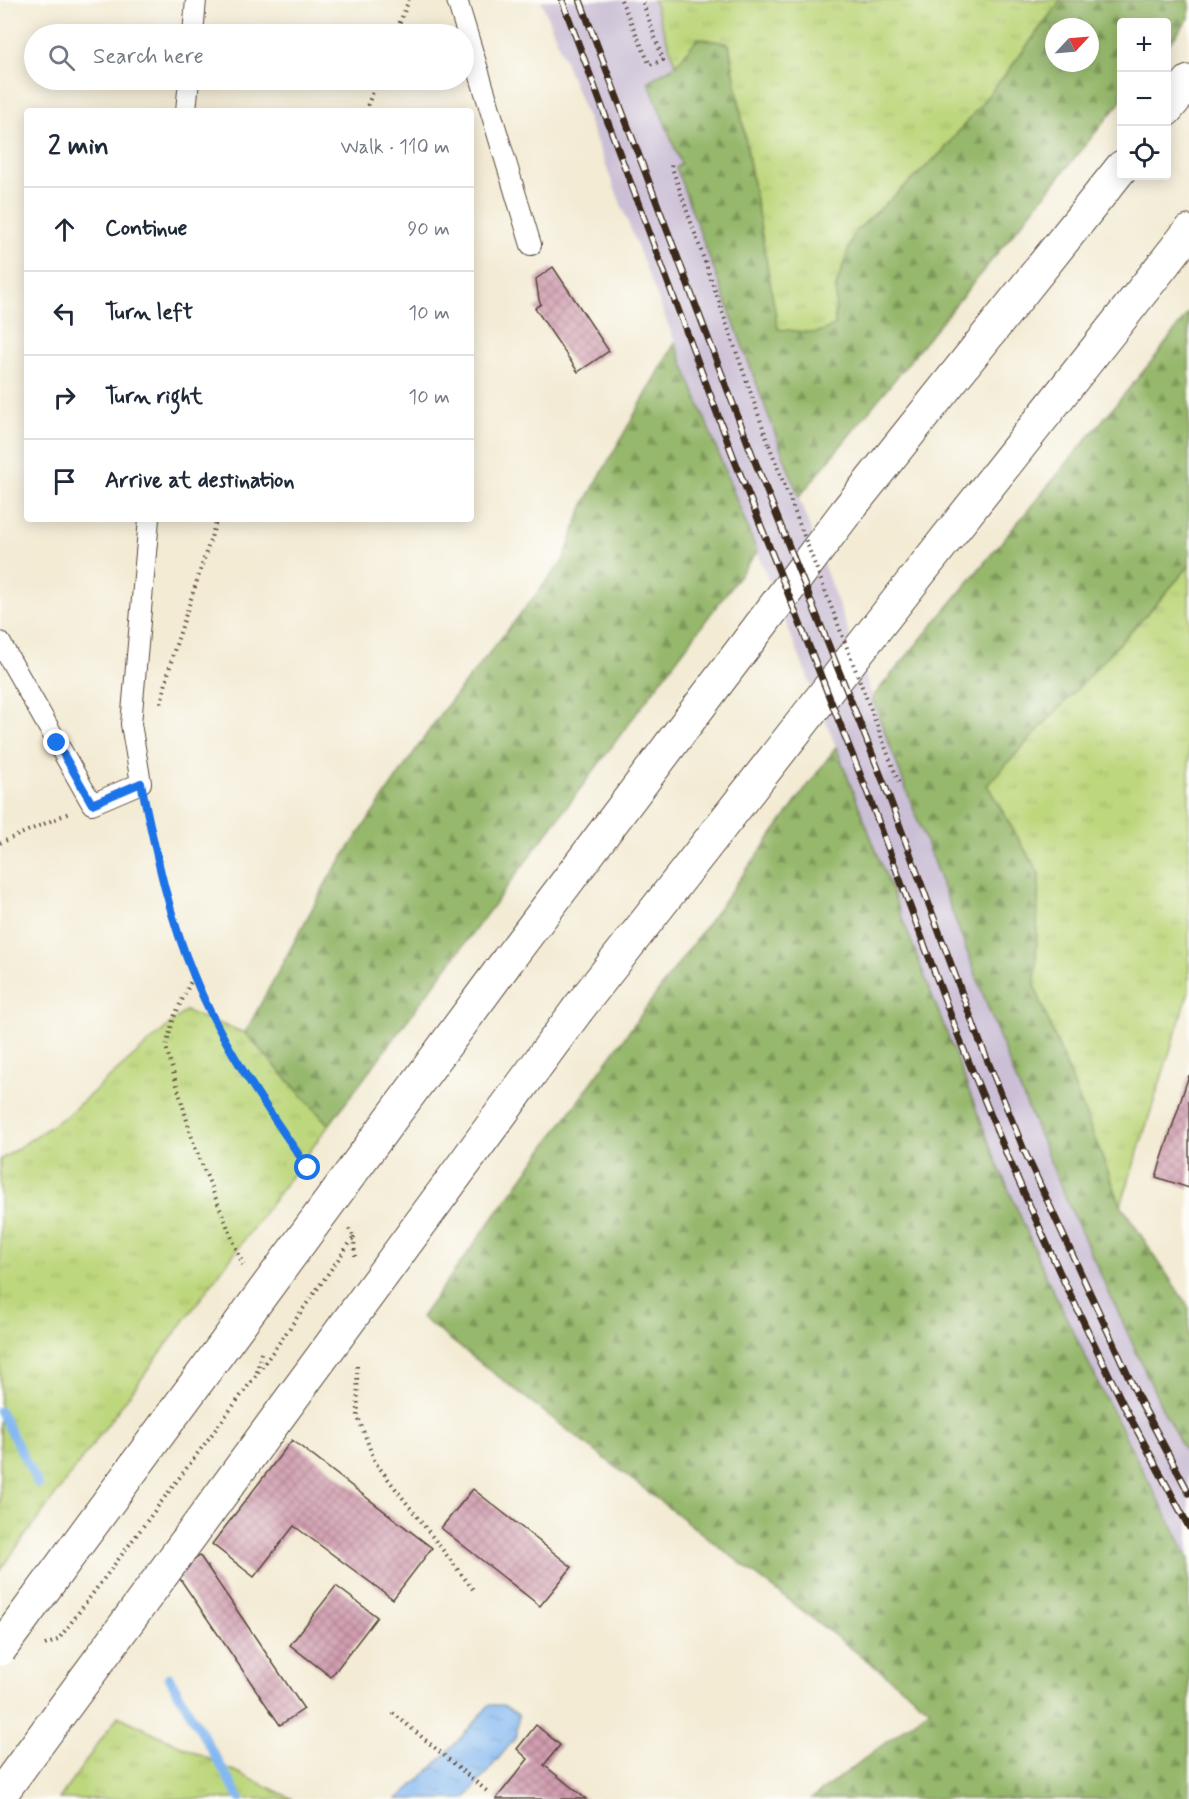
<!DOCTYPE html>
<meta charset="utf-8">
<style>
body{margin:0;font-family:Mynerve,sans-serif;background:#f2f2f3;color:#1f2937}
.controls{position:absolute;right:18px;top:18px;display:grid;overflow:hidden;border-radius:6px;box-shadow:0 3px 15px #0003}
.controls button{width:54px;height:54px;display:grid;place-items:center;padding:0;border:0;border-bottom:2px solid #e0e1e3;background:#fff;color:#1f2937;font:30px sans-serif}
.compass{position:absolute;left:1045px;top:18px;width:54px;height:54px;border-radius:50%;background:#fff;box-shadow:0 3px 15px #0003;rotate:64deg}
.stop{position:absolute;width:18px;height:18px;margin:-14px;border:4px solid #1a73e8;border-radius:50%;background:#fff}
.stop.end{background:#1a73e8;border-color:#fff;box-shadow:0 2px 6px #0008}
.list{margin:0;padding:0;list-style:none}
h2{display:flex;justify-content:space-between;align-items:center;height:78px;margin:0;padding:0 24px;font-size:26px}
h2 small{font-size:20px;font-weight:400;color:#747a83}
.list li{display:grid;grid-template-columns:39px 1fr auto;gap:18px;align-items:center;box-sizing:border-box;height:84px;padding:0 24px;border-top:2px solid #e0e1e3}
.list b{display:block;font-size:22px;white-space:nowrap}
.list em{font-size:20px;font-style:normal;color:#747a83}
.icon{flex:none;width:33px;height:33px;fill:none;stroke:currentColor;stroke-width:2;stroke-linecap:round;stroke-linejoin:round}
.map{position:relative;flex:none;width:1189px;height:1799px;overflow:hidden}
.search{position:absolute;background:#fff;box-shadow:0 3px 15px #0003;left:24px;top:24px;width:450px;height:66px;display:flex;align-items:center;gap:15px;box-sizing:border-box;padding:0 21px;border-radius:33px;color:#747a83;font-size:22px}
.panel{position:absolute;background:#fff;box-shadow:0 3px 15px #0003;left:24px;top:108px;width:450px;height:414px;border-radius:6px}
.map>svg:first-child{display:block}
.railway{fill:#cbbfd5}
.grass{fill:url(#grass-tufts);stroke:#7c804d;stroke-width:1.5}
.forest{fill:url(#forest-firs);stroke:#687145;stroke-width:1.5;fill-rule:evenodd}
.water{fill:url(#water-ripples);stroke:#5f7188;stroke-width:1.5}
.lines{fill:none;stroke-linecap:round;stroke-linejoin:round}
.stream{stroke:#83b8f1;stroke-width:9}
.building{fill:url(#building-cross-hatch)}
.service-casing{stroke:#574739;stroke-width:22}
.motorway-casing{stroke:#574739;stroke-width:35}
.path{stroke:#574739;stroke-width:4;stroke-dasharray:1.5 4.5;stroke-linecap:butt}
.service{stroke:#fff;stroke-width:20}
.motorway{stroke:#fff;stroke-width:33}
.rail-casing{stroke:#3b2a1e;stroke-width:7}
.rail{stroke:#fdfcf7;stroke-width:4.5;stroke-dasharray:14;stroke-linecap:butt}
.motorway-bridge-casing{stroke:#574739;stroke-width:35;stroke-linecap:butt}
.path-bridge{stroke:#574739;stroke-width:4;stroke-dasharray:1.5 4.5;stroke-linecap:butt}
.motorway-bridge{stroke:#fff;stroke-width:33}
.route{stroke:#1a73e8;stroke-width:8}
</style>
<div class="map">
<svg width="1189" height="1799" viewBox="0 0 1189 1799">
<defs>
<pattern id="grass-tufts" width="24" height="20" patternUnits="userSpaceOnUse" patternTransform="scale(1.5)"><rect width="24" height="20" fill="#bdd77c"/><path d="M3 7l-1-3M5 7V3M7 7l1-3M15 17l-1-3M17 17v-4M19 17l1-3" fill="none" stroke="#a3b96b"/></pattern>
<pattern id="forest-firs" width="22" height="20" patternUnits="userSpaceOnUse" patternTransform="scale(1.5)"><rect width="22" height="20" fill="#96b86c"/><path d="M5 1l3.5 6h-7zM16 11l3.5 6h-7z" fill="#7c9658"/></pattern>
<pattern id="water-ripples" width="26" height="14" patternUnits="userSpaceOnUse" patternTransform="scale(1.5)"><rect width="26" height="14" fill="#83b8f1"/><path d="M2 4q2-2 4 0t4 0M15 11q2-2 4 0t4 0" fill="none" stroke="#6c96c3"/></pattern>
<pattern id="building-cross-hatch" width="8" height="8" patternUnits="userSpaceOnUse" patternTransform="scale(1.5)"><rect width="8" height="8" fill="#d19eb0"/><path d="M0 0l8 8M0 8l8-8" fill="none" stroke="#ab818f"/></pattern>
</defs>
<rect width="100%" height="100%" fill="#fdfcf7"/>
<filter id="ink" filterUnits="userSpaceOnUse"><feTurbulence type="fractalNoise" baseFrequency=".0167" numOctaves="2"/><feDisplacementMap in="SourceGraphic" scale="12" xChannelSelector="R" yChannelSelector="G"/><feConvolveMatrix kernelMatrix="1 2 1 2 8 2 1 2 1" color-interpolation-filters="sRGB"/></filter>
<filter id="wash" filterUnits="userSpaceOnUse"><feTurbulence type="fractalNoise" baseFrequency=".008" numOctaves="4" result="noise"/><feDisplacementMap in="SourceGraphic" scale="24" xChannelSelector="R" yChannelSelector="G"/><feGaussianBlur stdDeviation="1.35" result="paint"/><feColorMatrix in="noise" values="0 0 0 0 0 0 0 0 0 0 0 0 0 0 0 0 0 1.4 0 .05"/><feComposite in="paint" operator="in"/></filter>
<g filter="url(#wash)">
<rect width="100%" height="100%" fill="#f3ebd4"/>
<!-- railway -->
<path class="railway" d="M 541,0 L 653,0 L 676,65 L 649,82 L 681,165 L 676,168 L 1007,1058 L 1065,1197 L 1163,1410 L 1189,1459 L 1189,1559 L 1111,1409 L 1046,1276 L 995,1158 L 836,747 L 757,552 Z"/>
<!-- grass -->
<path class="grass" d="M 653,0 L 1061,0 L 1009,70 L 942,152 L 854,233 L 836,287 L 835,327 L 815,334 L 778,329 L 729,44 L 698,38 L 676,65 Z
M 1189,566 L 1189,991 L 1121,1205 L 1035,987 L 1039,874 L 987,785 L 1158,602 Z
M 185,1011 L 245,1033 L 329,1125 L 0,1570 L 0,1160 L 66,1116 Z
M 118,1716 L 293,1799 L 59,1799 Z"/>
<!-- forest -->
<path class="forest" d="M 1061,0 L 1189,0 L 1189,18 L 1167,46 L 1166,22 L 1122,22 L 1121,101 L 799,497 L 676,168 L 681,164 L 648,81 L 676,65 L 698,38 L 729,44 L 778,329 L 815,333 L 835,326 L 836,287 L 854,233 L 942,152 L 1009,70 ZM 1054,27 L 1090,27 L 1090,63 L 1054,63 Z
M 1189,312 L 1189,566 L 1158,602 L 987,785 L 1039,874 L 1035,987 L 1121,1205 L 1189,1308 L 1189,1459 L 1163,1410 L 1065,1197 L 1007,1058 L 872,698 L 1156,356 Z
M 675,343 L 757,552 L 329,1125 L 245,1033 L 330,876 L 441,713 L 563,561 L 584,504 Z
M 836,747 L 995,1158 L 1046,1276 L 1111,1409 L 1189,1559 L 1189,1799 L 811,1799 L 930,1709 L 421,1317 Z"/>
<!-- water -->
<path class="water" d="M 489,1705 L 503,1705 L 518,1715 L 517,1736 L 465,1799 L 397,1799 C 432,1771 461,1739 489,1705 Z"/>
<g class="lines">
<!-- stream -->
<path class="stream" d="M 0,1411 L 38,1484
M 169,1677 L 240,1799"/>
</g>
<g id="blocks">
<!-- building -->
<path class="building" d="M 553,267 L 609,351 L 578,372 L 535,308 L 541,304 L 539,300 L 536,279 Z
M 1189,1075 L 1189,1188 L 1156,1177 Z
M 292,1440 L 432,1548 L 393,1599 L 294,1526 L 254,1577 L 212,1544 Z
M 473,1489 L 572,1567 L 540,1606 L 441,1528 Z
M 200,1556 L 304,1709 L 280,1725 L 176,1573 Z
M 336,1586 L 377,1617 L 331,1677 L 290,1645 Z
M 536,1725 L 560,1745 L 544,1765 L 586,1799 L 496,1799 L 528,1759 L 517,1749 Z"/>
</g>
</g>
<g filter="url(#ink)">
<use href="#blocks" fill-opacity="0" stroke="#574739" stroke-width="1.5"/>
<g class="lines">
<!-- service casing -->
<g class="service-casing">
<path id="service" d="M 457,0 L 531,245
M 193,34 L 196,0
M 186,111 L 189,80
M 0,642 L 92,804 L 141,783 L 131,724 L 149,519"/>
</g>
<!-- motorway casing -->
<g class="motorway-casing">
<path id="motorway" d="M 1166,110 L 1189,82
M 508,960 L 846,512 L 1122,167
M 578,1009 L 924,567 L 1189,232"/>
</g>
<!-- path -->
<path class="path" d="M 621,0 L 650,65 L 663,60 L 642,0
M 395,34 L 409,0
M 365,111 L 378,80
M 671,165 L 769,445
M 161,703 L 173,654 L 217,519
M 146,806 C 158,864 171,924 194,978 C 225,1047 269,1110 311,1173
M 0,843 L 69,813
M 193,977 L 174,1017 L 166,1047 L 194,1145 L 243,1265
M 354,1237 L 355,1256
M 357,1366 L 358,1417 L 375,1462 L 475,1592
M 257,1372 L 261,1353
M 45,1645 L 58,1640 L 257,1374 L 354,1237 L 349,1229
M 393,1713 L 488,1792"/>
<!-- service -->
<use href="#service" class="service"/>
<!-- motorway -->
<use href="#motorway" class="motorway"/>
<!-- rail casing -->
<g class="rail-casing">
<path id="rail" d="M 562,0 L 735,461 L 868,794 L 961,1043 L 1007,1155 L 1059,1271 L 1124,1406 L 1189,1527
M 580,0 L 752,454 L 885,786 L 978,1037 L 1024,1150 L 1138,1397 L 1189,1493"/>
</g>
<!-- rail -->
<use href="#rail" class="rail"/>
<!-- motorway-bridge casing -->
<g class="motorway-bridge-casing">
<path id="motorway-bridge" d="M 0,1649 L 508,960
M 0,1795 L 578,1009"/>
</g>
<!-- path-bridge -->
<path class="path-bridge" d="M 769,445 L 899,783"/>
<!-- motorway-bridge -->
<use href="#motorway-bridge" class="motorway-bridge"/>
</g>
</g>
<g class="lines" filter="url(#ink)">
<!-- route -->
<path class="route" d="M 57,743 L 92,804 L 141,783 C 155,848 168,915 194,976 C 222,1045 266,1107 308,1168"/>
</g>
</svg>
<div class="controls">
<button>+</button>
<button>−</button>
<button><svg class="icon" aria-label="locate" viewBox="0 0 24 24"><circle cx="12" cy="12" r="6"/><path d="M12 2v4M12 18v4M2 12h4M18 12h4"/></svg></button>
</div>
<svg class="compass" viewBox="-18 -18 36 36"><path d="M0-13l5 13h-10z" fill="#e53935"/><path d="M0 13l5-13h-10z" fill="#747a83"/></svg>
<div class="stop" style="left:308px;top:1168px"></div>
<div class="stop end" style="left:57px;top:743px"></div>
<div class="search"><svg class="icon" aria-label="search" viewBox="0 0 24 24"><circle cx="10" cy="10" r="6"/><path d="M15 15l6 6"/></svg>Search here</div>
<section class="panel">
<h2>2 min<small>Walk · 110 m</small></h2>
<ul class="list">
<li><svg class="icon" aria-label="ahead" viewBox="0 0 24 24"><path d="M12 20V5M6 11l6-6 6 6"/></svg><div><b>Continue</b></div><em>90 m</em></li>
<li><svg class="icon" aria-label="left" viewBox="0 0 24 24"><path d="M17 20v-9H6M10 6l-5 5 5 5"/></svg><div><b>Turn left</b></div><em>10 m</em></li>
<li><svg class="icon" aria-label="right" viewBox="0 0 24 24"><path d="M7 20v-9h11M14 6l5 5-5 5"/></svg><div><b>Turn right</b></div><em>10 m</em></li>
<li><svg class="icon" aria-label="arrive" viewBox="0 0 24 24"><path d="M6 21V4h12l-3 4 3 4H6"/></svg><div><b>Arrive at destination</b></div></li>
</ul>
</section>
</div>
